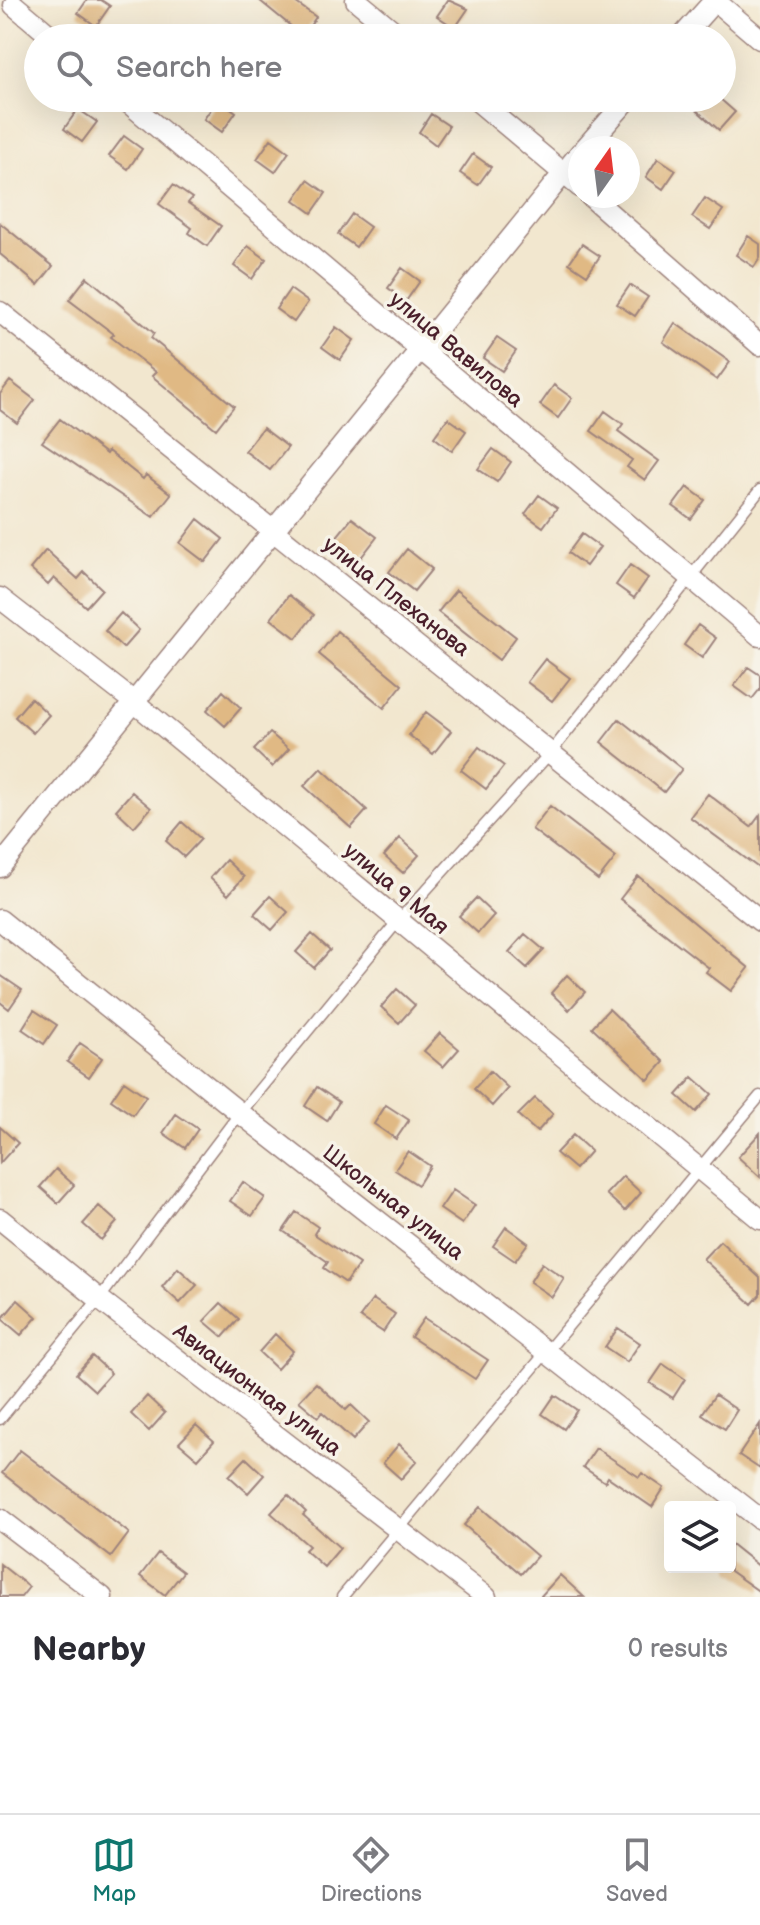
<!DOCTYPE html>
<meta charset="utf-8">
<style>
body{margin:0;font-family:"Balsamiq Sans",sans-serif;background:#f7f7f7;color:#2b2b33}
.controls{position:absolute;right:24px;bottom:24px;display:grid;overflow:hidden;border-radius:8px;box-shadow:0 8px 32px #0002}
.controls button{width:72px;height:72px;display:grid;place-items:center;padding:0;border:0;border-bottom:2px solid #e1e1e2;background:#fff;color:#2b2b33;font:40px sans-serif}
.compass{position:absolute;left:568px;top:136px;width:72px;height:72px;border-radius:50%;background:#fff;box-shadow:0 8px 32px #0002;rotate:14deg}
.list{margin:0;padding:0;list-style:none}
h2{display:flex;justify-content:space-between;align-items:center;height:104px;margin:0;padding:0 32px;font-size:34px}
h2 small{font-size:26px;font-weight:400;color:#7c7c81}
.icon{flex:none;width:44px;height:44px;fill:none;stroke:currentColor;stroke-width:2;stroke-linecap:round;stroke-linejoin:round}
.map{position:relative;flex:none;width:760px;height:1597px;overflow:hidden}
.search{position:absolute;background:#fff;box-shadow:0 8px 32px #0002;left:24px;right:24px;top:24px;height:88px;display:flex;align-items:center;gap:20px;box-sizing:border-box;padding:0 28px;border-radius:44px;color:#7c7c81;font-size:30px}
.sheet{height:216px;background:#fff}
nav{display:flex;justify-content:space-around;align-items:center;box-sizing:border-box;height:112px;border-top:2px solid #e1e1e2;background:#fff;font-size:22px;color:#7c7c81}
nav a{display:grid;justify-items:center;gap:4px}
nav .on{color:#0f766e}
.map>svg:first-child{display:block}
.building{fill:#e0b984}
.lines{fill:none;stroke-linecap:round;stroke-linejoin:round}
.lane-casing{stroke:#9e837d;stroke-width:13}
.street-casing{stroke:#9e837d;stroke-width:23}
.lane{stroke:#fff;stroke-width:10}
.street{stroke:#fff;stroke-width:20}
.labels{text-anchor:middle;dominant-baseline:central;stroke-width:7;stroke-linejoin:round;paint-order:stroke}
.street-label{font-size:22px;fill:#4a1f2b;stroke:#f7f3e8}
</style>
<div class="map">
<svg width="760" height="1597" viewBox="0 0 760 1597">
<rect width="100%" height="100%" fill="#f7f3e8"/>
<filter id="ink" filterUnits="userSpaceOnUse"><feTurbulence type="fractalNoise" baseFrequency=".0125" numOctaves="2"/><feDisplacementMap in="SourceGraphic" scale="16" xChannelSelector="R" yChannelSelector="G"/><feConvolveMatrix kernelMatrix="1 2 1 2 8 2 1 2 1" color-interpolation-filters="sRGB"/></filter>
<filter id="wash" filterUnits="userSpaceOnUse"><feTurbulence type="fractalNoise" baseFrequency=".006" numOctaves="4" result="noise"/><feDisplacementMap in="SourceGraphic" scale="32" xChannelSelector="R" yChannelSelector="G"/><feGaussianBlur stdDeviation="1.8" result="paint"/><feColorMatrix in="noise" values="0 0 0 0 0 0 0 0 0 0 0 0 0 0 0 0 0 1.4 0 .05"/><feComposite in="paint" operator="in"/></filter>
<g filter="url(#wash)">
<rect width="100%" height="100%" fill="#f2e7cf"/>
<g id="blocks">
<!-- building -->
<path class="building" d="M 87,0 L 101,0 L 110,6 L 96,26 L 78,13 Z
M 259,0 L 292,0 L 316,17 L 303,36 Z
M 448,0 L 468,9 L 455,28 L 437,16 Z
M 702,98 L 719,98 L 735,112 L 719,130 L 693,107 Z
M 218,99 L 236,112 L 222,132 L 204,119 Z
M 78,109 L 97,122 L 82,142 L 64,129 Z
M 431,114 L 449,126 L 436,145 L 419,132 Z
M 124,136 L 142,149 L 128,169 L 109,156 Z
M 271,139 L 289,152 L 275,172 L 257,159 Z
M 473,154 L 491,167 L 478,185 L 460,173 Z
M 658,158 L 676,170 L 663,189 L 646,177 Z
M 308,180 L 326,193 L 312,213 L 294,200 Z
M 173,185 L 192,198 L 188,203 L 221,226 L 207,246 L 189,233 L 192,228 L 159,204 Z
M 705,198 L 723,210 L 710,229 L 692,217 Z
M 352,214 L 370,227 L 356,247 L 338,234 Z
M 0,223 L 53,266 L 38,285 L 0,254 Z
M 748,236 L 760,244 L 760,258 L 754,267 L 736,255 Z
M 582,244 L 600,256 L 587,275 L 569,263 Z
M 248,246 L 266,259 L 252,279 L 234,266 Z
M 402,268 L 420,281 L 406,301 L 388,288 Z
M 87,277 L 154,333 L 151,338 L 234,406 L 216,429 L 152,376 L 156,372 L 111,337 L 114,334 L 69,300 Z
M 630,285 L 648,297 L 635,316 L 617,304 Z
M 290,289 L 308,302 L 294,322 L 276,309 Z
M 675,323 L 730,362 L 717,380 L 663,342 Z
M 336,327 L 354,340 L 340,360 L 322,347 Z
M 497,338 L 516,351 L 502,371 L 483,358 Z
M 10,381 L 35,400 L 17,423 L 0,410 L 0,394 Z
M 554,385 L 572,398 L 558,418 L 540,405 Z
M 605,411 L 623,424 L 618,431 L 659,461 L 645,480 L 627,467 L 632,460 L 591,431 Z
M 448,418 L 466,431 L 452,451 L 434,437 Z
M 60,419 L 106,454 L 108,451 L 143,479 L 146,475 L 171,494 L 153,517 L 42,442 Z
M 263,428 L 288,447 L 270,470 L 245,451 Z
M 493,449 L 511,462 L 497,482 L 478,469 Z
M 687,487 L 705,500 L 691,519 L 673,506 Z
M 539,495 L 557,508 L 543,527 L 525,514 Z
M 352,518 L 377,537 L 359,560 L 334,540 Z
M 198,519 L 223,539 L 205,562 L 180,543 Z
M 582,534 L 600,547 L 586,566 L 568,553 Z
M 407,549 L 432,569 L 414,591 L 389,572 Z
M 46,550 L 78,579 L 84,572 L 102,589 L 86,607 L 54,578 L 48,585 L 30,569 Z
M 630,565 L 648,578 L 634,598 L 616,585 Z
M 456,590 L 516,637 L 499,660 L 438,612 Z
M 289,595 L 314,615 L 296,638 L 271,619 Z
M 121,613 L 139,630 L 123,648 L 105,631 Z
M 698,625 L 716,638 L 702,658 L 684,645 Z
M 337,631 L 402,685 L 384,708 L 319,654 Z
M 545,659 L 570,678 L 552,701 L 527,682 Z
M 748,667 L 760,675 L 760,689 L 752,699 L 734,686 Z
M 223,691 L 241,708 L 225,726 L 207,710 Z
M 31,698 L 49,715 L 33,733 L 15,717 Z
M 426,712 L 451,731 L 433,754 L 409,735 Z
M 619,719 L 682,769 L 664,792 L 601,742 Z
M 270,733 L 289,749 L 272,767 L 254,750 Z
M 479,747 L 504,766 L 486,789 L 461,770 Z
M 321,768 L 367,810 L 351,828 L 304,786 Z
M 132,792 L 151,808 L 134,827 L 116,810 Z
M 708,794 L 751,827 L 760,815 L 760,869 L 690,817 Z
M 550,806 L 616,857 L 598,880 L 532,829 Z
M 182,822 L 201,839 L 184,857 L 166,841 Z
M 400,838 L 419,855 L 403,873 L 384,856 Z
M 226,860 L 244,877 L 228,895 L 210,878 Z
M 638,876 L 749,968 L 731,991 L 706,972 L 709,968 L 620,899 Z
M 270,896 L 288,912 L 272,930 L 254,914 Z
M 476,898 L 494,915 L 478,933 L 459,916 Z
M 312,934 L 330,950 L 314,968 L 296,952 Z
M 525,934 L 544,950 L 527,968 L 509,952 Z
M 0,975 L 22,990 L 9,1009 L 0,1002 Z
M 567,975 L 585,992 L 569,1010 L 551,993 Z
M 397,989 L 415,1005 L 399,1023 L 381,1007 Z
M 609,1009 L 664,1062 L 648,1080 L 592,1027 Z
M 34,1010 L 57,1025 L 44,1044 L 22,1029 Z
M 440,1033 L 459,1049 L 443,1067 L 424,1051 Z
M 80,1043 L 102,1058 L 89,1077 L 67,1062 Z
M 490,1071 L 508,1088 L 492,1106 L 474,1089 Z
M 693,1077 L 712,1094 L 696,1112 L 677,1095 Z
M 124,1081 L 146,1096 L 133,1115 L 111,1100 Z
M 317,1087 L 339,1102 L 327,1121 L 305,1106 Z
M 535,1098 L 553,1114 L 537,1132 L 518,1115 Z
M 386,1105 L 409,1120 L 396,1139 L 374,1124 Z
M 176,1114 L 198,1129 L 185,1148 L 163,1133 Z
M 0,1127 L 18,1143 L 0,1163 Z
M 760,1133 L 760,1177 L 738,1157 Z
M 573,1135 L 591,1151 L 575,1169 L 556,1153 Z
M 408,1151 L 430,1166 L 418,1185 L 395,1170 Z
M 56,1169 L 74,1185 L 58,1203 L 40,1187 Z
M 623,1176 L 641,1193 L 625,1211 L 606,1194 Z
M 243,1182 L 265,1198 L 252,1216 L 230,1201 Z
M 453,1190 L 475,1205 L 462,1224 L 440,1209 Z
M 99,1206 L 117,1222 L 101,1240 L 83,1224 Z
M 296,1212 L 318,1227 L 314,1234 L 359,1264 L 346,1283 L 324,1268 L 328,1262 L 283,1231 Z
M 506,1227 L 528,1243 L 515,1261 L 493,1246 Z
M 720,1241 L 760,1278 L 760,1295 L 752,1304 L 703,1259 Z
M 542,1263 L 564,1278 L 552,1297 L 530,1282 Z
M 178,1268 L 197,1285 L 180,1303 L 162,1287 Z
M 373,1299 L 395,1314 L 383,1332 L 360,1317 Z
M 18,1300 L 37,1317 L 21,1335 L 2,1319 Z
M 221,1303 L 239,1319 L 223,1337 L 204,1321 Z
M 424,1318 L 488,1360 L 475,1379 L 411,1337 Z
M 618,1328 L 640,1343 L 627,1362 L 605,1347 Z
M 275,1334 L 293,1351 L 277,1369 L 259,1352 Z
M 92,1356 L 111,1373 L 95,1391 L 76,1374 Z
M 663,1364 L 685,1379 L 673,1398 L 650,1383 Z
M 316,1383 L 346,1410 L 351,1405 L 369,1422 L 353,1440 L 322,1412 L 318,1417 L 299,1401 Z
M 555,1395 L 577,1410 L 564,1429 L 542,1414 Z
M 715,1395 L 737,1410 L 725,1429 L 702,1414 Z
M 147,1396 L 165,1413 L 149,1431 L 131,1414 Z
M 760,1424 L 760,1469 L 739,1455 Z
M 196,1425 L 214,1441 L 198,1459 L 179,1443 Z
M 399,1444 L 417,1461 L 401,1479 L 383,1463 Z
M 596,1448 L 639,1477 L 642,1473 L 664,1488 L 652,1507 L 608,1477 L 605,1482 L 583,1467 Z
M 20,1450 L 129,1533 L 111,1557 L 2,1473 Z
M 246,1458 L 264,1475 L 248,1493 L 229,1476 Z
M 288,1495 L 306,1512 L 303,1515 L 340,1548 L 324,1567 L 305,1550 L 309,1546 L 271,1513 Z
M 480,1507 L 537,1556 L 521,1574 L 464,1525 Z
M 730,1543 L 760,1567 L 760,1592 L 730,1571 Z
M 158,1553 L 183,1572 L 165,1595 L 140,1576 Z
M 0,1564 L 29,1587 L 21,1597 L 0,1597 Z
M 560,1575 L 584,1597 L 540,1597 Z"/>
</g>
</g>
<g filter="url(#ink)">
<use href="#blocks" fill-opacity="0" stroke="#9e837d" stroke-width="2"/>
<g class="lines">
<!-- lane casing -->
<g class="lane-casing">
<path id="lane" d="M 0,1419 L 99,1299 L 240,1113 L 398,921 L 551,752 L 760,490
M 342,1597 L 760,1096"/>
</g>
<!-- street casing -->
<g class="street-casing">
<path id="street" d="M 356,0 L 402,38
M 714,0 L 760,39
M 14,5 L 53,38
M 681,38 L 715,0
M 123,98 L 760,636
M 474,98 L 580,187
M 585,148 L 629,98
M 590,196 L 760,345
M 0,312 L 760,921
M 0,598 L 134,702 L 760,1219
M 0,867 L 580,153
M 0,920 L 240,1113 L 760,1519
M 0,1219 L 99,1299 L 486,1597
M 0,1519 L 102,1597"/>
</g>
<!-- lane -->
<use href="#lane" class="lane"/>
<!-- street -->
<use href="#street" class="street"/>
</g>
</g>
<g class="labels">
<!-- street labels -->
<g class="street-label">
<text transform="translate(456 350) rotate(40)">улица Вавилова</text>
<text transform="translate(396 597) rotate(38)">улица Плеханова</text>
<text transform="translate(396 889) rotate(40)">улица 9 Мая</text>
<text transform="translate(393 1203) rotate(38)">Школьная улица</text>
<text transform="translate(257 1390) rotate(37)">Авиационная улица</text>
</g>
</g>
</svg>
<div class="controls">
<button><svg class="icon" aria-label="layers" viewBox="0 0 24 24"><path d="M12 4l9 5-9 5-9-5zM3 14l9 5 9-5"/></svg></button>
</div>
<svg class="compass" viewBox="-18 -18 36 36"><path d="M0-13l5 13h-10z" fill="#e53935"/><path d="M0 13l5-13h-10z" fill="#7c7c81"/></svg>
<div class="search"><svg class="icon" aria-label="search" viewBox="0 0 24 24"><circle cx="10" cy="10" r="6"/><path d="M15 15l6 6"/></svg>Search here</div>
</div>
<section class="sheet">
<h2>Nearby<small>0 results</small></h2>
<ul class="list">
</ul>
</section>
<nav>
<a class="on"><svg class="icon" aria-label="map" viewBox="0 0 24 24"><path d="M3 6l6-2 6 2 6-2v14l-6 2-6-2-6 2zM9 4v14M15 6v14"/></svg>Map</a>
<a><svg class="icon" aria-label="directions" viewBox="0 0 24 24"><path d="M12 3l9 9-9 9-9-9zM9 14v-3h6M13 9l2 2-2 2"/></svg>Directions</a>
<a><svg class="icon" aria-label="saved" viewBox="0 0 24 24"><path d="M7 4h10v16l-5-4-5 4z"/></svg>Saved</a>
</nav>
